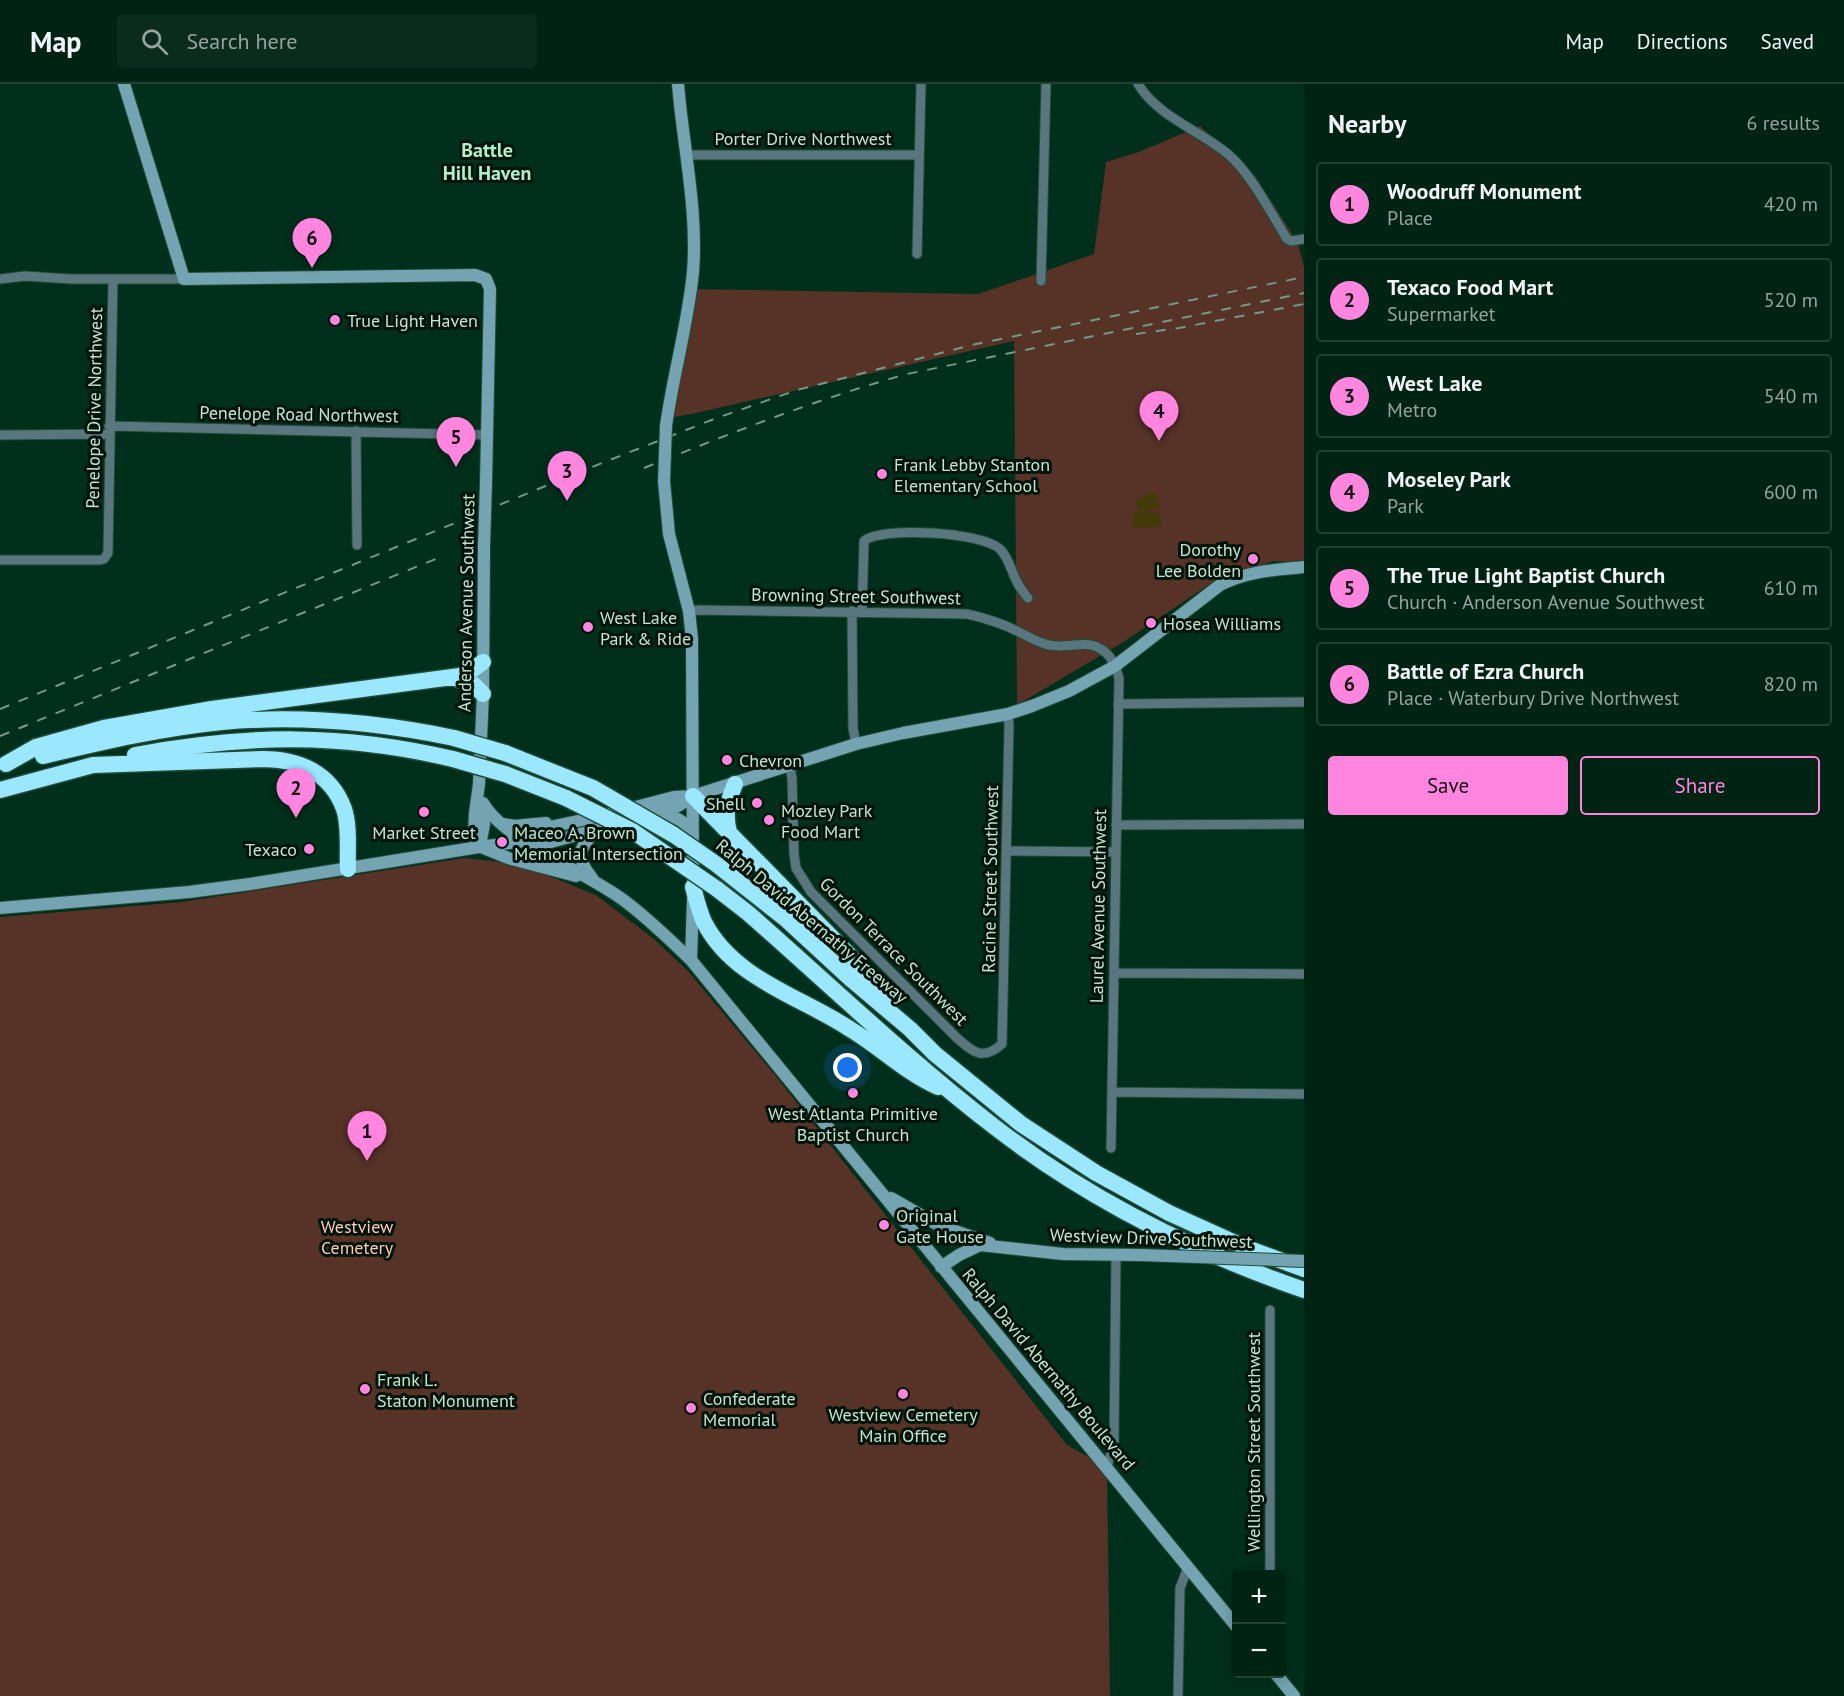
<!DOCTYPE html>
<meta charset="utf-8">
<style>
body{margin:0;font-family:"PT Sans",sans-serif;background:#0a2b1d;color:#f1f3f6}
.controls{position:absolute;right:18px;bottom:18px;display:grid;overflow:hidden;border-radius:6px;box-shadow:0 3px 15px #0003}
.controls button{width:54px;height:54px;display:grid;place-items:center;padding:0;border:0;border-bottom:2px solid #224034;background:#002314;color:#f1f3f6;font:30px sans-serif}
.you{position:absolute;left:848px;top:984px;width:21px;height:21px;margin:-15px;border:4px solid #fff;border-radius:50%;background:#1a73e8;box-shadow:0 0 0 9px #1a73e833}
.badge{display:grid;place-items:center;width:39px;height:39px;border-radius:50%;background:#ff85de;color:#111;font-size:20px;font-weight:700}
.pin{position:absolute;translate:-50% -50px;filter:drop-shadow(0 2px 3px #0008)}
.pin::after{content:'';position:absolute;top:32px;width:21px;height:18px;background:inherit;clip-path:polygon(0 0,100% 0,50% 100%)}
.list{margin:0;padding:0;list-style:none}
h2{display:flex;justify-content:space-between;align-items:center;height:78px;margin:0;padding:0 24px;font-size:26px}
h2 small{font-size:20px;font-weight:400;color:#95a4a0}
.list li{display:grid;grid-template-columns:39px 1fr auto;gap:18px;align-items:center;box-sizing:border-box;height:84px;margin:0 12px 12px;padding:0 12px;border:2px solid #224034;border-radius:6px}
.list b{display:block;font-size:22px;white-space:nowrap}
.list p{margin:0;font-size:20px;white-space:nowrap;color:#95a4a0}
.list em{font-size:20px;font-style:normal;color:#95a4a0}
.actions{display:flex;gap:12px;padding:18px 24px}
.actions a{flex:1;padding:14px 0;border:2px solid #ff85de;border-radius:6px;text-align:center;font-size:21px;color:#ff85de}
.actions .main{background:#ff85de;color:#111}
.icon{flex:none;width:33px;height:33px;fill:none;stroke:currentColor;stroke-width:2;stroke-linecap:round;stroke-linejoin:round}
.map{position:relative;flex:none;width:1304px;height:1612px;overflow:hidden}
header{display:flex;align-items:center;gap:36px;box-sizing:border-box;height:84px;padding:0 30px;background:#002314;border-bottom:2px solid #224034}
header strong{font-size:28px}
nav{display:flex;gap:33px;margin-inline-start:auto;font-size:21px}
.search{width:420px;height:54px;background:#0a2b1d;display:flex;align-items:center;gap:15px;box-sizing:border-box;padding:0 21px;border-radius:6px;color:#95a4a0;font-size:22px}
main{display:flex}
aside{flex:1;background:#002314}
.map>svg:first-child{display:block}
.green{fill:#563227}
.water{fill:#433a0a}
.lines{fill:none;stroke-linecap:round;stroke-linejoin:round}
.street-casing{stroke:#204c38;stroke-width:11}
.secondary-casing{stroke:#204c38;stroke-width:14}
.highway-casing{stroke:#204c38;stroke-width:19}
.street{stroke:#59767f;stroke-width:9}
.secondary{stroke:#74a4b2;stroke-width:12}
.highway{stroke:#9be7fe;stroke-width:16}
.rail{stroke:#759986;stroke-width:2;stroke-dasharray:10 10;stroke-linecap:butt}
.secondary-bridge-casing{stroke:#204c38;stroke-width:14;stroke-linecap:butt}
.highway-bridge-casing{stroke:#204c38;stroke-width:19;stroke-linecap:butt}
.secondary-bridge{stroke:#74a4b2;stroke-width:12}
.highway-bridge{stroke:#9be7fe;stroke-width:16}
.poi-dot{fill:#ff85de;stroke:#001409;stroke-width:2}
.labels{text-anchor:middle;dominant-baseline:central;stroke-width:6;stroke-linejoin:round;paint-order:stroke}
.street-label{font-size:18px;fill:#c6e3d1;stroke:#001409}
.poi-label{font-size:18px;fill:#c6e3d1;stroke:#001409;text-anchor:start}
.park-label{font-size:18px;fill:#ffc8b7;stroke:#001409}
.neighbourhood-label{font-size:20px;font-weight:bold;fill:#b2eeca;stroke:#001409}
</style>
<header>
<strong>Map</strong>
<div class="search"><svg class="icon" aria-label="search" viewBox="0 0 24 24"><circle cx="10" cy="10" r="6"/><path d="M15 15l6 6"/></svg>Search here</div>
<nav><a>Map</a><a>Directions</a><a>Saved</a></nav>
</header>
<main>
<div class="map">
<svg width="1304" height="1612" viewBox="0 0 1304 1612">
<rect width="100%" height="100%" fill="#002f1b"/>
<!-- green -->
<path class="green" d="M 1200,42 L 1256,93 L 1298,159 L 1304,183 L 1304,479 L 1273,477 L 1207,502 L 1122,559 L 1017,621 L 1014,257 L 696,329 L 669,334 L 689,205 L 978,210 L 1094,170 L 1106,78 L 1139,68 Z
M 464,774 L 520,780 L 596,811 L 654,855 L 687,886 L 775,991 L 1067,1361 L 1107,1383 L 1110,1612 L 0,1612 L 0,833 L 182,818 Z"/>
<!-- water -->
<path class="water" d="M 1154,408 L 1161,422 L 1150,428 L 1161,429 L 1162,443 L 1133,444 L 1133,429 L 1139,429 L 1135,416 Z"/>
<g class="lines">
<!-- street casing -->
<g class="street-casing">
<path id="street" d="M 1138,0 C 1158,33 1201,47 1229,71 C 1251,90 1271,129 1287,155 L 1291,157 L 1304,155
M 686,71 L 919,71
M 917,170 L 921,0
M 0,195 L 25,192 L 71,195 L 184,195
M 1041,197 L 1046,0
M 109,342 L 487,351
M 356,347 L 357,461
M 0,351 L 109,350
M 0,476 L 100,476 L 104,475 L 108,469 L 113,195
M 689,527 L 699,526 L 967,530 C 985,534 1002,539 1019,548 C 1029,553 1038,559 1049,561 C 1065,565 1085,556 1099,564 C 1112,571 1115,581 1119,594 L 1111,1064
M 852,527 L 853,644 L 856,660
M 862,528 L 864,457 C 882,442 981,448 1000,465 C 1009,474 1011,487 1017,498 C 1020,504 1024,509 1028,514
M 1118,620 L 1304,618
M 790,683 L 792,694 L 794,770 L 796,784 L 811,808 L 956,953 C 972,967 982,978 1002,960 L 1009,641 L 1008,630
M 1116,741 L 1304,740
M 1007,767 L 1116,768
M 1114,889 L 1304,890
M 1112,1008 L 1304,1010
M 1270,1226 L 1270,1490
M 1107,1383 L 1114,1359 L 1116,1172
M 1178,1612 L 1180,1504 L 1188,1483"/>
</g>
<!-- secondary casing -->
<g class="secondary-casing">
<path id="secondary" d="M 124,0 L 184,195 L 475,191 L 486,195 L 490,205 L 486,399
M 666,342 C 673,291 688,240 693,188 C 698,126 683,62 678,0
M 664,397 L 669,450 L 689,527 L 692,555 L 693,795
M 483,719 C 505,757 584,787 622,815 C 647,833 669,855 691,876 L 1236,1542
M 659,730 C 675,733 685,735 692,751
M 503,740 L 514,742 L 546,739
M 525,757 L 536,746 L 601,732 L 674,713 L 693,712 L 856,660 L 903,649 L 1008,630 L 1032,622 L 1069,607 L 1115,582 L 1220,501 C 1247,487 1274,486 1304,483
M 480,762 L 484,740 L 483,719
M 479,763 L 474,749 L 475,729 L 479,700 L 483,610 L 484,462
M 481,763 L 508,774 L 576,792
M 592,794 C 575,773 578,766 595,747
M 0,824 L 189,808 L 250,800 L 479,763 L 525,757 L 547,759 L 658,729 L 678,722 L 692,713
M 691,876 L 693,815
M 891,1114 L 940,1142 L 990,1159
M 941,1183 L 959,1171 L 980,1161 L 1063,1170 L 1141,1171
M 1276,1590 L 1294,1612"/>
</g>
<!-- highway casing -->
<g class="highway-casing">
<path id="highway" d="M 452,593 L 473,600 L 483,610
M 505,669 L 593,704
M 135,671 C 246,650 343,649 453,675
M 43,672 C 102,658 161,644 222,638 C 300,631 377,638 454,654
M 6,680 L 36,663 L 104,644 L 212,625 L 460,592 L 472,586 L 483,578
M 505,690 L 566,714
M 0,706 L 93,681 L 263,675 C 299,675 331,689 344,725 C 350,743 347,766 348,785
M 693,712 L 856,878 L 887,916
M 729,748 C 724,729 728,717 735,700
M 716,780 L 787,836 L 852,896 L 910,945 L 935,970 L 1021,1040 L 1096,1089 L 1169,1129 L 1244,1163 L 1304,1185
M 693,803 C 696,814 699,827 704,838 C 733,895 800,912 850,945 C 880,963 906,989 938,1003
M 717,805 L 748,829 C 830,901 909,977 996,1044 C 1088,1115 1194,1168 1304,1206"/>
</g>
<!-- street -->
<use href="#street" class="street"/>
<!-- secondary -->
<use href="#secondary" class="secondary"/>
<!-- highway -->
<use href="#highway" class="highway"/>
<!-- rail -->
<path class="rail" d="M 1136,250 L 1179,244 L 1304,220
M 644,384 C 731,349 817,315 907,290 L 1304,209
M 0,625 L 592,383 L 714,335 L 797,306 L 976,260 L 1304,193
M 0,652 L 443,472"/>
<!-- secondary-bridge casing -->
<g class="secondary-bridge-casing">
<path id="secondary-bridge" d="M 664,397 L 666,342
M 484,462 L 486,399
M 1141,1171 L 1304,1177"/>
</g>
<!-- highway-bridge casing -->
<g class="highway-bridge-casing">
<path id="highway-bridge" d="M 454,654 L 505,669
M 453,675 L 505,690
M 593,704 L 674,751 L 716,780
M 566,714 L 634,748 L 717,805"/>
</g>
<!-- secondary-bridge -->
<use href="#secondary-bridge" class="secondary-bridge"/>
<!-- highway-bridge -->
<use href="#highway-bridge" class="highway-bridge"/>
</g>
<!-- markers -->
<g class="poi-dot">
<circle cx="335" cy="236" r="6"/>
<circle cx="882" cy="390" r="6"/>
<circle cx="1253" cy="475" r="6"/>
<circle cx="1151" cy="539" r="6"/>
<circle cx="588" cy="543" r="6"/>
<circle cx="727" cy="676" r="6"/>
<circle cx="757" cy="719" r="6"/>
<circle cx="424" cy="728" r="6"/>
<circle cx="769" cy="736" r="6"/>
<circle cx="502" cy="758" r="6"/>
<circle cx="309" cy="765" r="6"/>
<circle cx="853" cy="1009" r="6"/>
<circle cx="884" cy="1141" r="6"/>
<circle cx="365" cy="1305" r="6"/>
<circle cx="903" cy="1310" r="6"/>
<circle cx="691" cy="1324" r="6"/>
</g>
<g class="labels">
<!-- street labels -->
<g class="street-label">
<text x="803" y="54">Porter Drive Northwest</text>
<text transform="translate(94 324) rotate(-89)">Penelope Drive Northwest</text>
<text transform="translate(299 330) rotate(1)">Penelope Road Northwest</text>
<text transform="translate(856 512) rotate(1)">Browning Street Southwest</text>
<text transform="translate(466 519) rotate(-89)">Anderson Avenue Southwest</text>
<text transform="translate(990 795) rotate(-89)">Racine Street Southwest</text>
<text transform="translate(1098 822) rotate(-89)">Laurel Avenue Southwest</text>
<text transform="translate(812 837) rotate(40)">Ralph David Abernathy Freeway</text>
<text transform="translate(894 867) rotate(45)">Gordon Terrace Southwest</text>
<text transform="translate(1151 1154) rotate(2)">Westview Drive Southwest</text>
<text transform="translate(1049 1285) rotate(50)">Ralph David Abernathy Boulevard</text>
<text transform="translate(1253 1358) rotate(-90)">Wellington Street Southwest</text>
</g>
<!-- poi labels -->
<g class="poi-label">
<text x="347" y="236">True Light Haven</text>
<text x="894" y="380">Frank Lebby Stanton<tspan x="894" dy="21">Elementary School</tspan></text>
<text x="1241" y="465" text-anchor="end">Dorothy<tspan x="1241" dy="21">Lee Bolden</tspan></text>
<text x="600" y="533">West Lake<tspan x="600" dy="21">Park &amp; Ride</tspan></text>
<text x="1163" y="539">Hosea Williams</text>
<text x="739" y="676">Chevron</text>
<text x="745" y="719" text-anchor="end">Shell</text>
<text x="781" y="726">Mozley Park<tspan x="781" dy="21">Food Mart</tspan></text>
<text x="424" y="748" text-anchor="middle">Market Street</text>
<text x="514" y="748">Maceo A. Brown<tspan x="514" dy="21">Memorial Intersection</tspan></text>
<text x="297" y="765" text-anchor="end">Texaco</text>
<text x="853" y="1029" text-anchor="middle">West Atlanta Primitive<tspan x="853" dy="21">Baptist Church</tspan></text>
<text x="896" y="1131">Original<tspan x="896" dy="21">Gate House</tspan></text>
<text x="377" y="1295">Frank L.<tspan x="377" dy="21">Staton Monument</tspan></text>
<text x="703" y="1314">Confederate<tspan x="703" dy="21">Memorial</tspan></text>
<text x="903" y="1330" text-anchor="middle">Westview Cemetery<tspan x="903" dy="21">Main Office</tspan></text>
</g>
<!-- park labels -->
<g class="park-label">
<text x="357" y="1142">Westview<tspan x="357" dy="21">Cemetery</tspan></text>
</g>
<!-- neighbourhood labels -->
<g class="neighbourhood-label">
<text x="487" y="66">Battle<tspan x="487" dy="23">Hill Haven</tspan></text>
</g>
</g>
</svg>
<div class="controls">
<button>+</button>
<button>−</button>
</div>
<div class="you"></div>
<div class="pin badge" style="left:367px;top:1077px">1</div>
<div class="pin badge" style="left:296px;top:734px">2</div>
<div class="pin badge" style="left:567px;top:417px">3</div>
<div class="pin badge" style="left:1159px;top:357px">4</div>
<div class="pin badge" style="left:456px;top:383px">5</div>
<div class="pin badge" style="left:312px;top:184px">6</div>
</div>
<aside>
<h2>Nearby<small>6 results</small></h2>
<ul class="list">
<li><span class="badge">1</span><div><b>Woodruff Monument</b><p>Place</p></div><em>420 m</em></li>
<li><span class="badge">2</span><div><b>Texaco Food Mart</b><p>Supermarket</p></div><em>520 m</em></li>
<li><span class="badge">3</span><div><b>West Lake</b><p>Metro</p></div><em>540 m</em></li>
<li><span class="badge">4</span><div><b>Moseley Park</b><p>Park</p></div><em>600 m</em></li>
<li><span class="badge">5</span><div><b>The True Light Baptist Church</b><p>Church · Anderson Avenue Southwest</p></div><em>610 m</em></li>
<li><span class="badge">6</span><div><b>Battle of Ezra Church</b><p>Place · Waterbury Drive Northwest</p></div><em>820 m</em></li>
</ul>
<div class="actions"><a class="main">Save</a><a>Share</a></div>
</aside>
</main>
